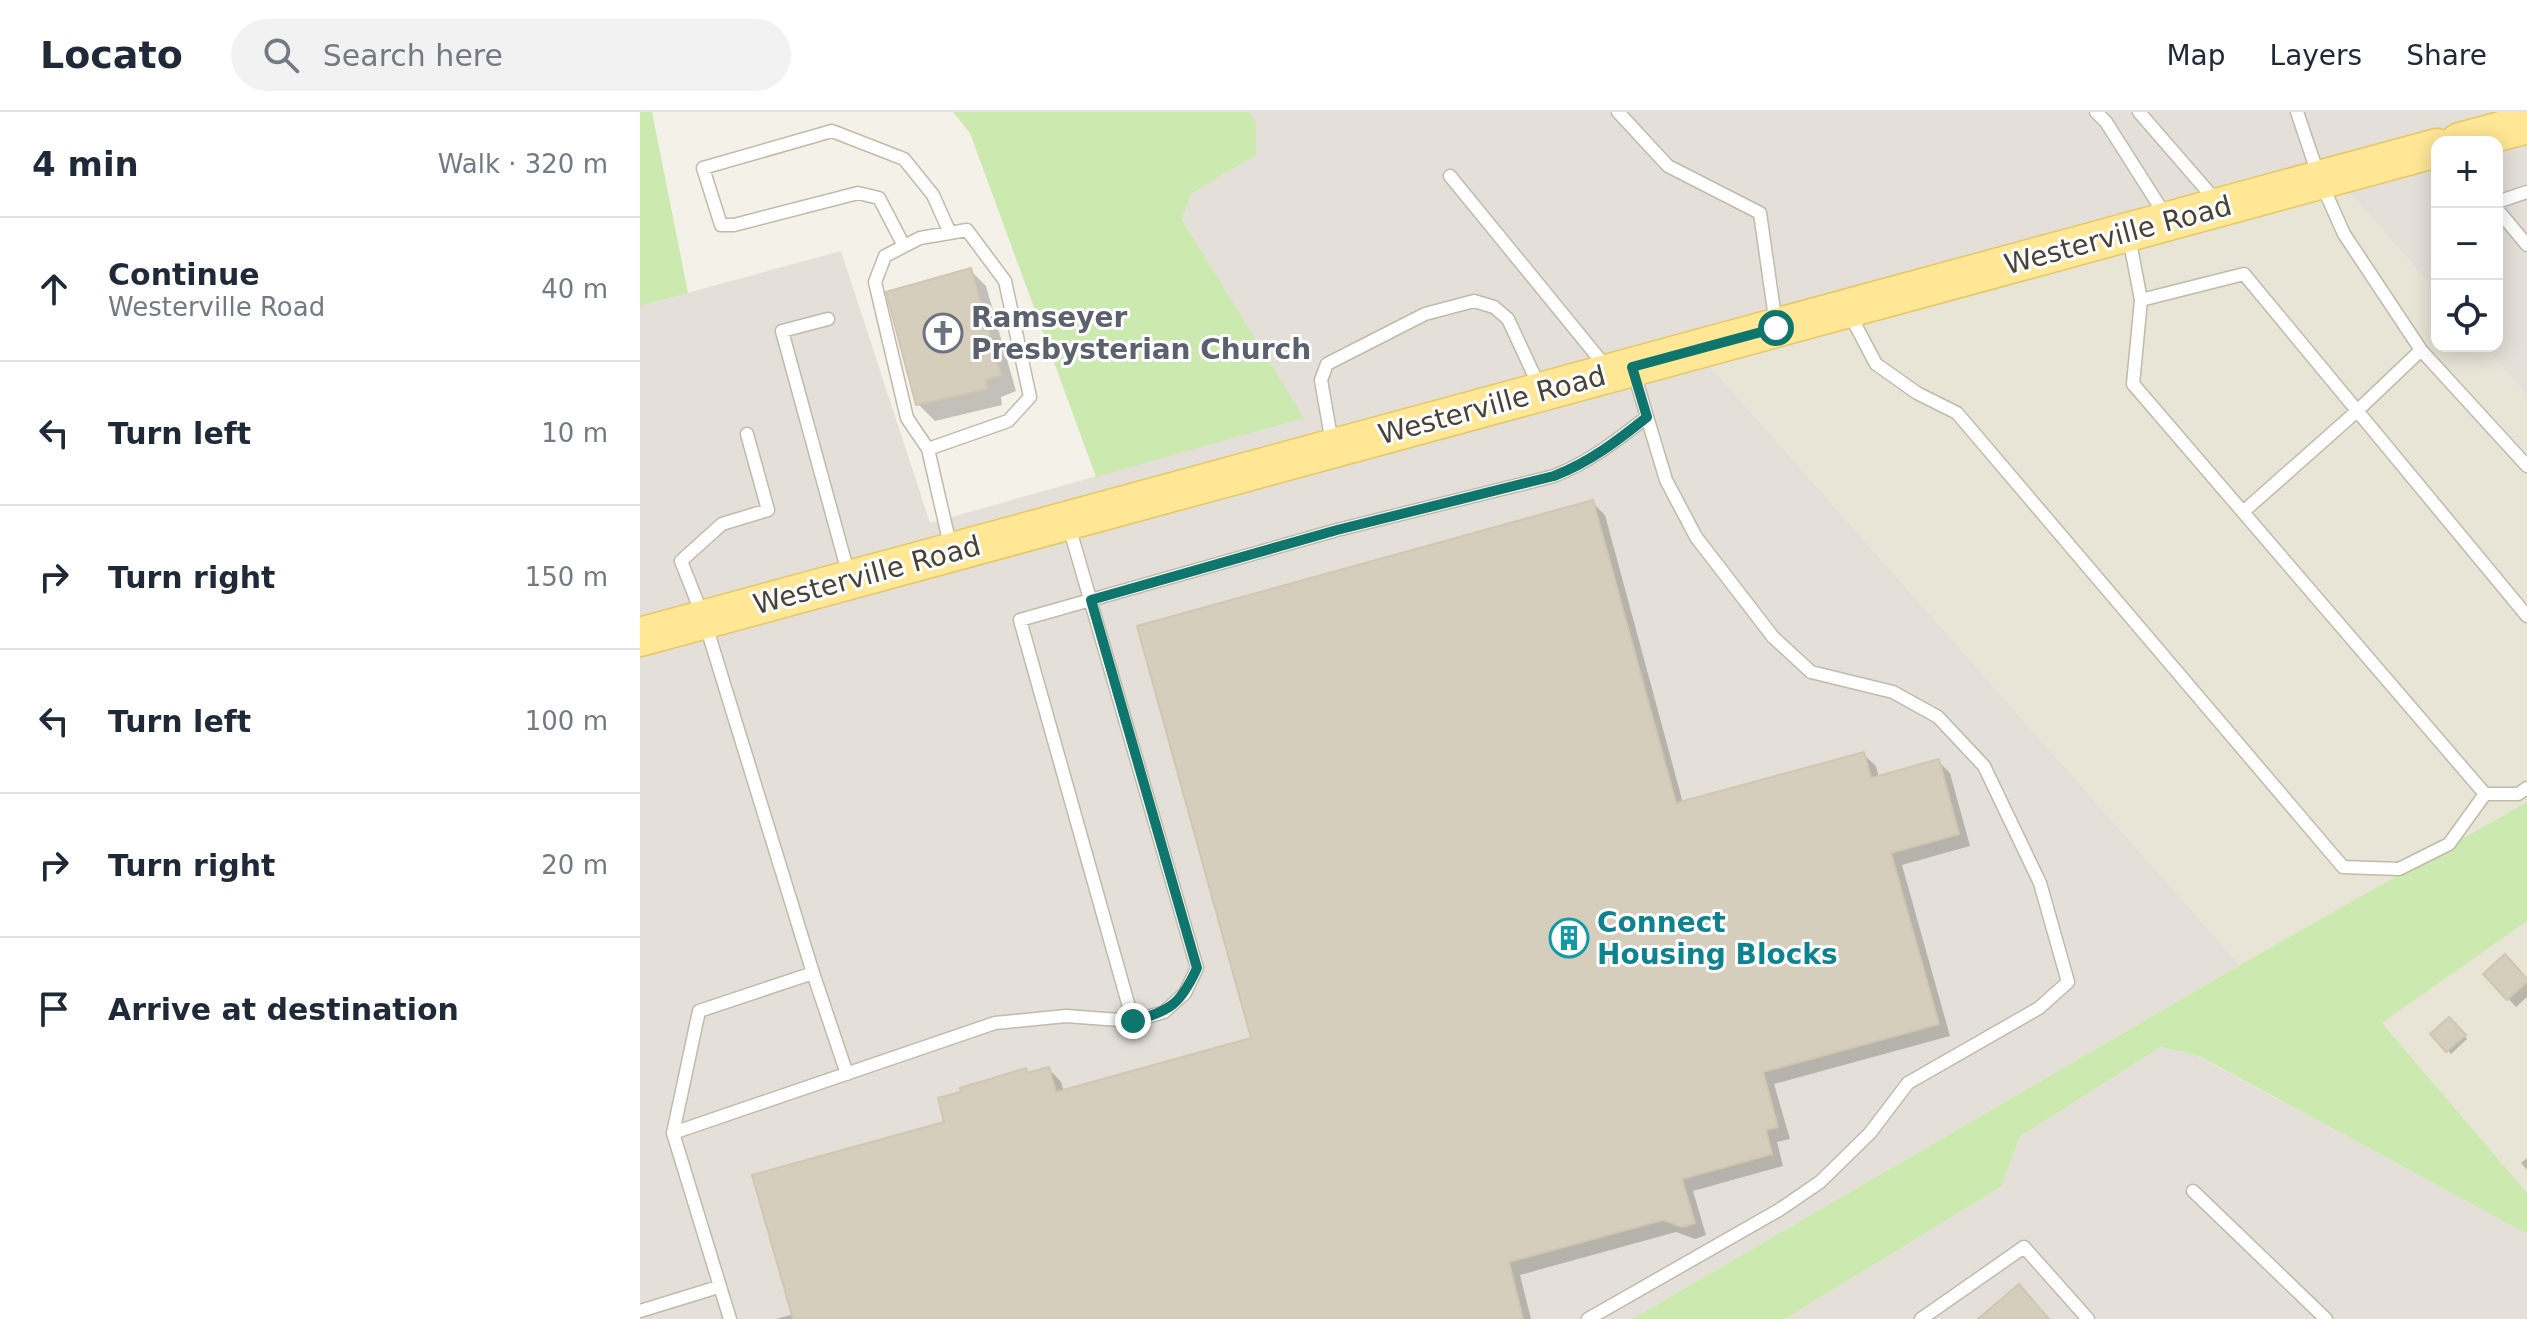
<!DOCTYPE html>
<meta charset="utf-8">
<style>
body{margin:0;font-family:"DejaVu Sans",sans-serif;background:#f2f2f3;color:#1f2937}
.controls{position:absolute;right:24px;top:24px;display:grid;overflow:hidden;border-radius:16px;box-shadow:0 4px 20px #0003}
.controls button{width:72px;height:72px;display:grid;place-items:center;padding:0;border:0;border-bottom:2px solid #e0e1e3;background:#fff;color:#1f2937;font:40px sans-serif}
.stop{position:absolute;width:24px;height:24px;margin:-18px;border:6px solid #0f766e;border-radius:50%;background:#fff}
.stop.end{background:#0f766e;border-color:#fff;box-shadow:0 2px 8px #0008}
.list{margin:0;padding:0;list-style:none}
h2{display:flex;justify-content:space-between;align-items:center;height:104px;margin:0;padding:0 32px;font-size:34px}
h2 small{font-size:26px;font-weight:400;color:#747a83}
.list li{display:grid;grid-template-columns:52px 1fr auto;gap:24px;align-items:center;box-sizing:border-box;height:144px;padding:0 32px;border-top:2px solid #e0e1e3}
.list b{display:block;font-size:30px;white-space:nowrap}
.list p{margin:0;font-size:26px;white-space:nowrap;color:#747a83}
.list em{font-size:26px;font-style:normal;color:#747a83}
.icon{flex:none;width:44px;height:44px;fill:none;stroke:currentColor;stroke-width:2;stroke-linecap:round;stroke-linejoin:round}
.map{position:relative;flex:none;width:1887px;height:1207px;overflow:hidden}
header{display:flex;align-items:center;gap:48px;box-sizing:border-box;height:112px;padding:0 40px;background:#fff;border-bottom:2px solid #e0e1e3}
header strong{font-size:38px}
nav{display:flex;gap:44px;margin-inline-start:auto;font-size:28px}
.search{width:560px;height:72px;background:#f2f2f3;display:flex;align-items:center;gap:20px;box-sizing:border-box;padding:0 28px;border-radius:44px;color:#747a83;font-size:30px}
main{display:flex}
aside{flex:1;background:#fff}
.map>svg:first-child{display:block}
.residential{fill:#e8e4d6}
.industrial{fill:#e4e0d9}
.green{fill:#cce9b0}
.shadow{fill:#0003}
.building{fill:#d6cebd;stroke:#d1c6b0;stroke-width:2}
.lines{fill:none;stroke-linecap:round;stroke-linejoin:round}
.service-casing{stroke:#c0baaa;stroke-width:15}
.primary-casing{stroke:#e6c764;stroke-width:41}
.service{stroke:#fff;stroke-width:12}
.primary{stroke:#ffe796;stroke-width:38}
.route{stroke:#0f766e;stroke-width:10}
.labels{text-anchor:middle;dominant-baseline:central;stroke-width:6;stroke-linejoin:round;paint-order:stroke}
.street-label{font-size:28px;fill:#484236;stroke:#fff}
.worship-label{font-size:28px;font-weight:bold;fill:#5b616d;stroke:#fff;text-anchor:start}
.culture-label{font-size:28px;font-weight:bold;fill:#0d838f;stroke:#fff;text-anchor:start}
</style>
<header>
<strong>Locato</strong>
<div class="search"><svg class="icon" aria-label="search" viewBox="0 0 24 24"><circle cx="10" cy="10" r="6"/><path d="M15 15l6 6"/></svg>Search here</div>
<nav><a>Map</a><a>Layers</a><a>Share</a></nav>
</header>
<main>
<aside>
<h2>4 min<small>Walk · 320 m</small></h2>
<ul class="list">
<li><svg class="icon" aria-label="ahead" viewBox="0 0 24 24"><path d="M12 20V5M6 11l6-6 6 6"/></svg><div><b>Continue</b><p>Westerville Road</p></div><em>40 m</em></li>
<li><svg class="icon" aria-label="left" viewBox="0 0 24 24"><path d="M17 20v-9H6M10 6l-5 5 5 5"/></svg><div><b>Turn left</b></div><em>10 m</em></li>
<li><svg class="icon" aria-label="right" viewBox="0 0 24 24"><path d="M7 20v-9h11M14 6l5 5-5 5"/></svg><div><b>Turn right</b></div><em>150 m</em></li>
<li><svg class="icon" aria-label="left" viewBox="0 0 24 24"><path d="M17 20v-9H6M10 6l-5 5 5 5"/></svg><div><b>Turn left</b></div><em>100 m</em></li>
<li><svg class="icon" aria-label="right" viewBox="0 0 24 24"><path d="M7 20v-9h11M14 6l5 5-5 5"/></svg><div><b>Turn right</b></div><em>20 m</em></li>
<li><svg class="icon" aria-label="arrive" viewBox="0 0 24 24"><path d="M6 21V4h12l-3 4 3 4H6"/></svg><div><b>Arrive at destination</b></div></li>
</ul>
</aside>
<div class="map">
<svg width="1887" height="1207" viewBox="0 0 1887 1207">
<rect width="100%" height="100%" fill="#f4f1e8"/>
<!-- residential -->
<path class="residential" d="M 1694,63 L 1797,180 L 1797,234 L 1844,234 L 1887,283 L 1887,690 L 1600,853 L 1055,237 Z
M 1887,809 L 1887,1081 L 1742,911 Z"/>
<!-- industrial -->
<path class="industrial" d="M 609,0 L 1887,0 L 1887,283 L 1844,234 L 1857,234 L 1857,30 L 1797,30 L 1797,180 L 1694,63 L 1055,237 L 1600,853 L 992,1207 L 0,1207 L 0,194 L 201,139 L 290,411 L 663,306 L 542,108 L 551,82 L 616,43 L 616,11 Z
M 1521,935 L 1558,944 L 1887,1122 L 1887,1207 L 1145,1207 L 1361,1075 L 1380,1025 Z"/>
<!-- green -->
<path class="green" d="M 0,0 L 12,0 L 48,181 L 0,194 Z
M 313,0 L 609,0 L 616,10 L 616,43 L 551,82 L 542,108 L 664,306 L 456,365 L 330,21 Z
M 1887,690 L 1887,809 L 1742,911 L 1887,1081 L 1887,1122 L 1559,944 L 1521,935 L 1380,1025 L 1361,1075 L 1145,1207 L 992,1207 L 1600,853 Z"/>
<!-- shadow -->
<path class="shadow" d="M 330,158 L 346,174 L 376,279 L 361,285 L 362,293 L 295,309 L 278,292 Z
M 953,391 L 965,403 L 1043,691 L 1223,642 L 1236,654 L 1239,666 L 1298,649 L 1310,661 L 1330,734 L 1262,753 L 1310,924 L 1134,972 L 1150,1027 L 1137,1030 L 1143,1054 L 1053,1079 L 1066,1123 L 1055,1127 L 1036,1120 L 880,1163 L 891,1207 L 136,1207 L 154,1202 L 307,1012 L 385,958 L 390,963 L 409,957 L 421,970 L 424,980 L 613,927 Z
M 1846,862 L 1887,869 L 1887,885 L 1876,895 Z
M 1809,908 L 1827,927 L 1811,942 L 1793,922 Z
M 1887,1046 L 1887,1058 L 1881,1051 Z"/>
<!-- building -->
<path class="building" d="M 331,156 L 361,263 L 345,268 L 347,277 L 276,293 L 246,180 Z
M 953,388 L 1036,691 L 1224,640 L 1231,666 L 1299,647 L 1319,722 L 1251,741 L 1299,912 L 1123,960 L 1138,1015 L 1126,1018 L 1132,1042 L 1042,1067 L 1055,1111 L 1042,1115 L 1023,1108 L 869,1150 L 883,1207 L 153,1207 L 112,1063 L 304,1010 L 298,986 L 321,980 L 320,976 L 386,956 L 387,961 L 409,955 L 416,980 L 611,926 L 497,514 Z
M 1865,842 L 1887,867 L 1887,870 L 1867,888 L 1843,862 Z
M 1809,905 L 1826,923 L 1806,940 L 1790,922 Z
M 1379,1172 L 1409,1207 L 1338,1207 Z"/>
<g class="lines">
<!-- service casing -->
<g class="service-casing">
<path id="service" d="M 978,0 L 1028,54 L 1120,101 L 1136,213
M 1456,0 L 1466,10 L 1527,106
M 1499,0 L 1577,90
M 810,64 L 966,255
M 1857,90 L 1887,80
M 1857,97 L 1887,133
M 264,134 L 239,86 L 218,81 L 94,113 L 81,113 L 63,56 L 192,19 L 264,47 L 293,83 L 310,121
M 1501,188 L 1604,162 L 1887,504
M 1208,199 L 1236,252 L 1277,281 L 1317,301 L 1703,755 L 1759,757 L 1809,732 L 1845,682 L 1493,272 L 1501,188 L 1489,125
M 188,207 L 142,219 L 209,464
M 1781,238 L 1887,354
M 692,331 L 681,268 L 687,252 L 785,202 L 834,189 L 854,195 L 868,207 L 900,276
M 288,337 L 267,306 L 235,170 L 245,144 L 280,126 L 327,118 L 365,169 L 390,285 L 368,309 L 288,337 L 311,437
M 1603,400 L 1717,299 L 1781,238 L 1704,122 L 1680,68 L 1657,0
M 1845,682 L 1878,682 L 1887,676
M 173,861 L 207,962
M 493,909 L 380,508 L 697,418 L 914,364 C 950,350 977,328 1007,305
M 33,1021 L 59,899 L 173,861 L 64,507 L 41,449 L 82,412 L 128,398 L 107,322
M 1553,1079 L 1686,1207
M 0,1199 L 78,1175
M 90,1207 L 33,1021 L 355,911 L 426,904 L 493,909 L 524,900 L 545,881 L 557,856 L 428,411
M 948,1207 L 1139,1098 L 1180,1070 L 1230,1021 L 1268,971 L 1399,896 L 1428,870 L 1400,771 L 1344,654 L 1298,605 L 1253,580 L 1171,560 L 1133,525 L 1056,425 L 1026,368 L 993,258
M 1281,1207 L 1384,1135 L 1448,1207"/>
</g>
<!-- primary casing -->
<g class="primary-casing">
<path id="primary" d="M 1820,30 L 1887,12
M 0,525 L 1797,36"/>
</g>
<!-- service -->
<use href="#service" class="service"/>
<!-- primary -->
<use href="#primary" class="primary"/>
</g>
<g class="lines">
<!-- route -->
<path class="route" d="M 493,909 C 531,898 540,893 557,856 L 451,488 L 697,418 L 914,364 C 950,350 977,329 1007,305 L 992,255 L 1136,216"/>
</g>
<!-- icons -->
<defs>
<g id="church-ring" transform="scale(2)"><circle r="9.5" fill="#fff" stroke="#6b7280" stroke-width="1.5"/><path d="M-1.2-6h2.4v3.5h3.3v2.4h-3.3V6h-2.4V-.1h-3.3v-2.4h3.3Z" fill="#6b7280"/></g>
<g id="building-ring" transform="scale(2)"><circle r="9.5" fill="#fff" stroke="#0f9aa8" stroke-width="1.5"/><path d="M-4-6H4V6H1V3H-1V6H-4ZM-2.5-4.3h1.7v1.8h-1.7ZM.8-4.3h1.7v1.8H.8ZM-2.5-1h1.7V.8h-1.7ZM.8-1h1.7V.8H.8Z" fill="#0f9aa8"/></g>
</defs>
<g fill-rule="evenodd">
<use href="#church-ring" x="303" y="221"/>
<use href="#building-ring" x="929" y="826"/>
</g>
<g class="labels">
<!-- street labels -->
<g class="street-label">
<text transform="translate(1478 123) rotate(-15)">Westerville Road</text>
<text transform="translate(852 293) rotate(-15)">Westerville Road</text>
<text transform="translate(227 463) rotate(-15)">Westerville Road</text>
</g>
<!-- worship labels -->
<g class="worship-label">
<text x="331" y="205">Ramseyer<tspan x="331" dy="32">Presbysterian Church</tspan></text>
</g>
<!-- culture labels -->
<g class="culture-label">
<text x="957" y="810">Connect<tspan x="957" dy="32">Housing Blocks</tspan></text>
</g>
</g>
</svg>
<div class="controls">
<button>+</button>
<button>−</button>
<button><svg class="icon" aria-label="locate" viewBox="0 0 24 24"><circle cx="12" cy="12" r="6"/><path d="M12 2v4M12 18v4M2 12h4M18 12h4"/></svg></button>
</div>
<div class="stop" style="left:1136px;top:216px"></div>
<div class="stop end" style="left:493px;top:909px"></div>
</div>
</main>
